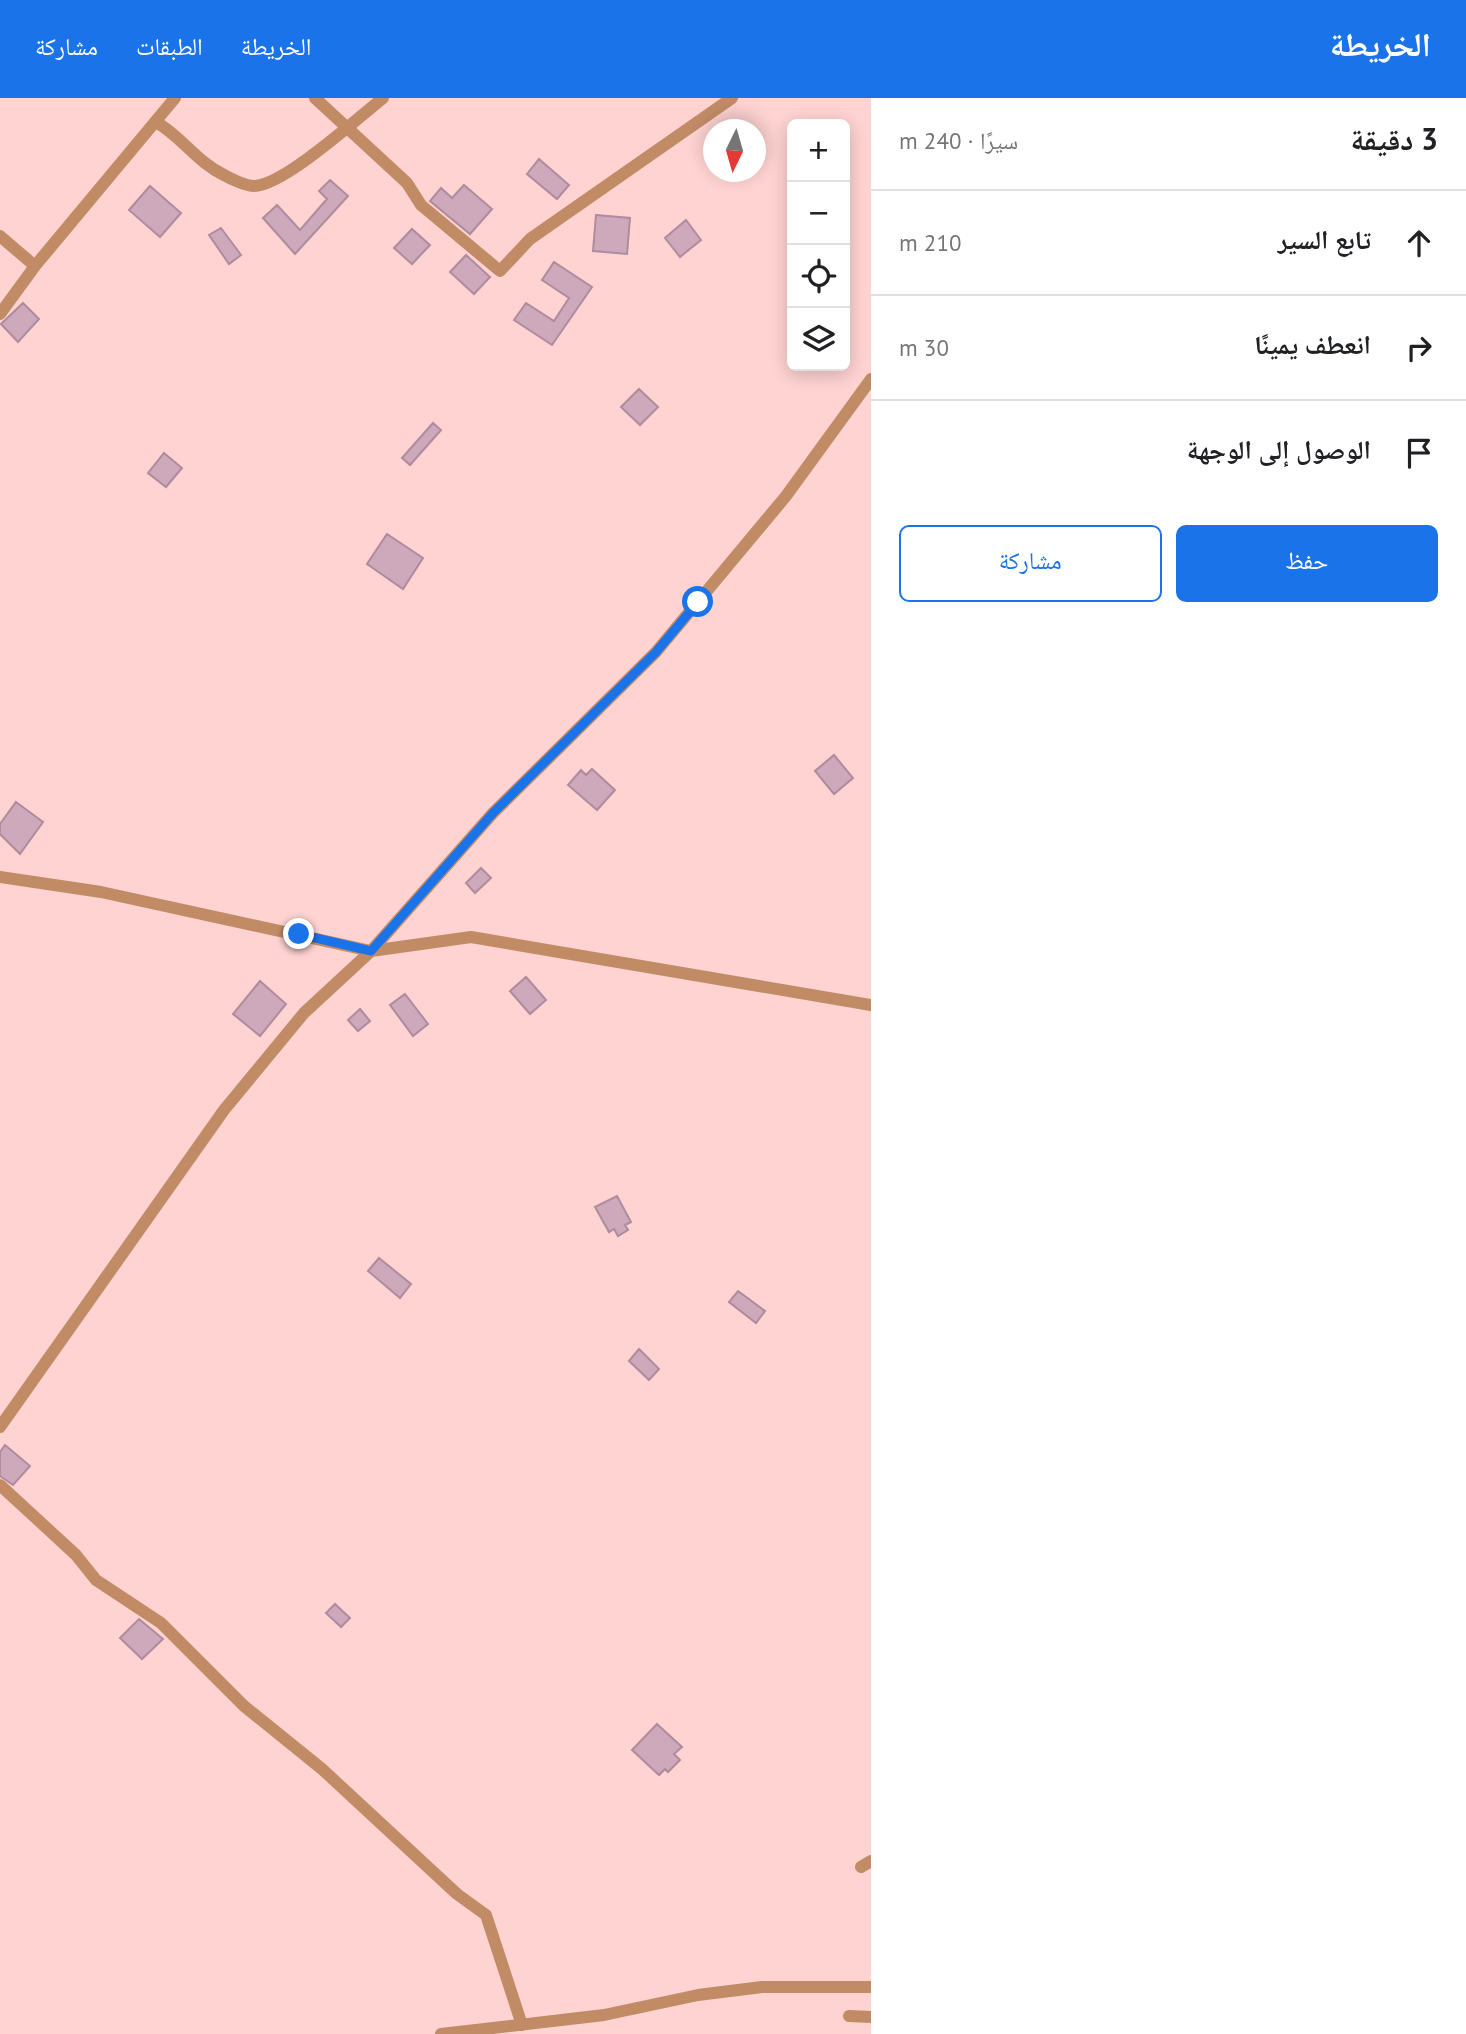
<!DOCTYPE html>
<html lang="ar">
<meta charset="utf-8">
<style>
body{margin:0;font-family:"PT Sans","Noto Naskh Arabic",sans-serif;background:#f2f2f2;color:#202124;direction:rtl}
.controls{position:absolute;right:21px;top:21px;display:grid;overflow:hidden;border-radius:10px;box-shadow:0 4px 18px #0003}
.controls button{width:63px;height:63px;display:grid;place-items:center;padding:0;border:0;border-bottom:2px solid #e0e0e0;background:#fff;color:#202124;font:35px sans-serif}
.compass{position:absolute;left:703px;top:21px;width:63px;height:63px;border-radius:50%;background:#fff;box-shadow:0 4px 18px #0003;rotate:185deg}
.stop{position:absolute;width:21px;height:21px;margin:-16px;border:5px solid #1a73e8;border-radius:50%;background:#fff}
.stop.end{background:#1a73e8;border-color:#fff;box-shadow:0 2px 7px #0008}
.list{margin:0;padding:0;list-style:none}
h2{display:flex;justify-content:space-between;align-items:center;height:91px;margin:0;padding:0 28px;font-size:30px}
h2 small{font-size:23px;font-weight:400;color:#757577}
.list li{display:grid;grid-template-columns:46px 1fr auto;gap:21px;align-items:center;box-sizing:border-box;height:105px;padding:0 28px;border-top:2px solid #e0e0e0}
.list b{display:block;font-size:26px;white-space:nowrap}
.list em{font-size:23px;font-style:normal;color:#757577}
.actions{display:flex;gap:14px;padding:21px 28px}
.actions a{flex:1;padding:16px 0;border:2px solid #1a73e8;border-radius:10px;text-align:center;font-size:24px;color:#1a73e8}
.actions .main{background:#1a73e8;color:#fff}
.icon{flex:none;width:38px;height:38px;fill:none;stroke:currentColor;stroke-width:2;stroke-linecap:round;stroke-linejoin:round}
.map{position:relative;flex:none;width:871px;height:1936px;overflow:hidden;direction:ltr}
header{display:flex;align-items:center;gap:42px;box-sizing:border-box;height:98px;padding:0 35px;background:#1a73e8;color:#fff}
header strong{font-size:33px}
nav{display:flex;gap:38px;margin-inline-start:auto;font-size:24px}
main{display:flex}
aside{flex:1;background:#fff}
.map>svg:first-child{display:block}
.building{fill:#cea9bb;stroke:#af8b9d;stroke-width:2}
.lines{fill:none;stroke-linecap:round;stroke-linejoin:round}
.minor{stroke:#c18b66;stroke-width:12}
.route{stroke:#1a73e8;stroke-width:9}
</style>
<header>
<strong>الخريطة</strong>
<nav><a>الخريطة</a><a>الطبقات</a><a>مشاركة</a></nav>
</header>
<main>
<aside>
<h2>3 دقيقة<small>سيرًا · 240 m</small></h2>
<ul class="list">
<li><svg class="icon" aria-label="ahead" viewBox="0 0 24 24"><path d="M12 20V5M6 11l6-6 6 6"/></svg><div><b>تابع السير</b></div><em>210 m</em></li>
<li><svg class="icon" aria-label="right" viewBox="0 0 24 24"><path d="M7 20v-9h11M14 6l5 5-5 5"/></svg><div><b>انعطف يمينًا</b></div><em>30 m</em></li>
<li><svg class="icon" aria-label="arrive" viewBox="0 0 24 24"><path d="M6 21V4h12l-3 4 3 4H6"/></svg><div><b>الوصول إلى الوجهة</b></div></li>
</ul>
<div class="actions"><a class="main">حفظ</a><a>مشاركة</a></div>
</aside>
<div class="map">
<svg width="871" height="1936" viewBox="0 0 871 1936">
<rect width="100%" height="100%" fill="#fed3d1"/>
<!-- building -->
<path class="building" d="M 539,61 L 569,87 L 557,101 L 527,76 Z
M 330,82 L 348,98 L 295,156 L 263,120 L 277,107 L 300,132 L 327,101 L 319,93 Z
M 464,87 L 492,111 L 470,136 L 430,103 L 441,90 L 452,100 Z
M 150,88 L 181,115 L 160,139 L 129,112 Z
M 596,117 L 630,120 L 627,156 L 593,153 Z
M 686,122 L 701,142 L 680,159 L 665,140 Z
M 221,130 L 241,157 L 229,166 L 209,137 Z
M 412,131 L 430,147 L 412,166 L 394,150 Z
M 466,157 L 490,179 L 474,196 L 450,174 Z
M 554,164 L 592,189 L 552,247 L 514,222 L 526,205 L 554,223 L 569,200 L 542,182 Z
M 23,205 L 39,221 L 18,244 L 1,226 Z
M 639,291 L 658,309 L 640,327 L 621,309 Z
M 433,325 L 441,332 L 410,367 L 402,360 Z
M 164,355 L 182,370 L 166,389 L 148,375 Z
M 387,436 L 423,460 L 403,491 L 367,466 Z
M 834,657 L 853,680 L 834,696 L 815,673 Z
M 592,671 L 615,692 L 597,712 L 568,687 L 581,672 L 586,677 Z
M 16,704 L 43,724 L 20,756 L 0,736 L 0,726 Z
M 481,770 L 491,780 L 475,795 L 466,785 Z
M 526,879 L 546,902 L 530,916 L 510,893 Z
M 260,883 L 286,906 L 260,938 L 233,916 Z
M 405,896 L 428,926 L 413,938 L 390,907 Z
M 360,911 L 370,923 L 358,933 L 348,922 Z
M 617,1098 L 631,1124 L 625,1127 L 628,1132 L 618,1138 L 614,1131 L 609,1134 L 595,1109 Z
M 379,1160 L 411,1186 L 400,1200 L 368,1173 Z
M 738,1193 L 765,1213 L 756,1225 L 729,1204 Z
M 639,1251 L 659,1271 L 649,1282 L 629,1263 Z
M 5,1347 L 30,1368 L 13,1387 L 0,1378 L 0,1354 Z
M 335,1506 L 350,1520 L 341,1529 L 326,1515 Z
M 139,1521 L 163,1541 L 142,1561 L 120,1540 Z
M 657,1626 L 682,1649 L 674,1656 L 680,1662 L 668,1674 L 665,1671 L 659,1677 L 632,1652 Z"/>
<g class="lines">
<!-- minor -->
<path class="minor" d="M 315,0 L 407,85 L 421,107 L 500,173 L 530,141 L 732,0
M 156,24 C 182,39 197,64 224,77 C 231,81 246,88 254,88 C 283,88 358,20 383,0
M 0,138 L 35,168
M 0,216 L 35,168 L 175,0
M 0,779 L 101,794 L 371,853 L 471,839 L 871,907
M 0,1329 L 224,1012 L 304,915 L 371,853 L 493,715 L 656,554 L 786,398 L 871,281
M 0,1387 L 76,1457 L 96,1482 L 161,1525 L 244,1608 L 322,1671 L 457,1796 L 486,1817 L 522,1927
M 861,1769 L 871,1763
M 849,1918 L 871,1919
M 441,1936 L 604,1917 L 698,1897 L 762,1889 L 871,1889"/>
</g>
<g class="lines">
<!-- route -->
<path class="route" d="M 299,836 L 371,853 L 493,715 L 656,554 L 698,504"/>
</g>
</svg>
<div class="controls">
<button>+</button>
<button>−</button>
<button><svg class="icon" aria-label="locate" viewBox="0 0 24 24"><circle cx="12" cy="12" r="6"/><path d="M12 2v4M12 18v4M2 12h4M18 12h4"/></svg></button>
<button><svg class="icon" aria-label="layers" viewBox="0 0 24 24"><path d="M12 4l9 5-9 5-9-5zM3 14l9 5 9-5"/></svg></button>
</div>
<svg class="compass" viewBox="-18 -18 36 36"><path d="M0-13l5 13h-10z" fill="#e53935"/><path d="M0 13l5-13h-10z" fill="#757577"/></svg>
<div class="stop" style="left:698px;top:504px"></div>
<div class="stop end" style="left:299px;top:836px"></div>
</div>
</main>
